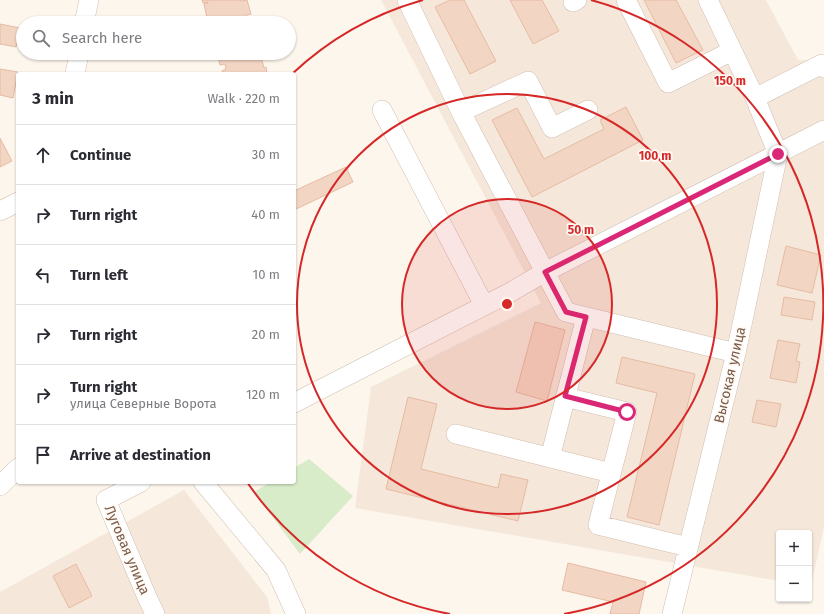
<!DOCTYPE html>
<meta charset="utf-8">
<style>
body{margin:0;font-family:"Fira Sans",sans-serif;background:#f7f7f7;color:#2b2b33}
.controls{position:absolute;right:12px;bottom:12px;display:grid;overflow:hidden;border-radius:4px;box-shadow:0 1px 3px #0004}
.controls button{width:36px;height:36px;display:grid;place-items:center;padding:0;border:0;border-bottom:1px solid #e1e1e2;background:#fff;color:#2b2b33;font:20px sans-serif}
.stop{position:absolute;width:12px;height:12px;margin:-9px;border:3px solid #db2777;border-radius:50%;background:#fff}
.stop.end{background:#db2777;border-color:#fff;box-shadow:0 1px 4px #0008}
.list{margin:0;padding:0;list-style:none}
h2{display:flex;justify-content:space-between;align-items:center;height:52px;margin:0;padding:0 16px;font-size:17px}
h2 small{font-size:13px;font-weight:400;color:#7c7c81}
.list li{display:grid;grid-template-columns:26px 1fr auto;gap:12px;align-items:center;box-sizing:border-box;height:60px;padding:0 16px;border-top:1px solid #e1e1e2}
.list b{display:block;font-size:15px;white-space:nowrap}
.list p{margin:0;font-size:13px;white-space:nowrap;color:#7c7c81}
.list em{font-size:13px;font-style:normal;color:#7c7c81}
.icon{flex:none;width:22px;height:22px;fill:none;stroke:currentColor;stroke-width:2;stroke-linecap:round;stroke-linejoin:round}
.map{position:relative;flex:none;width:824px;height:614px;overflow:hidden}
.search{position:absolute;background:#fff;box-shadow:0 1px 3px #0004;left:16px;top:16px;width:280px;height:44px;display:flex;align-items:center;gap:10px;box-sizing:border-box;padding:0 14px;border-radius:22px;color:#7c7c81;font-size:15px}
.panel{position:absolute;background:#fff;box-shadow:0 1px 3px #0004;left:16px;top:72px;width:280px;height:412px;border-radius:4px}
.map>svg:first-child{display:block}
.residential{fill:#f5e8da}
.green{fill:#d8ecc9}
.building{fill:#f3d5c3;stroke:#e6bba3}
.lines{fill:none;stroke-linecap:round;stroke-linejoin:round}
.minor-casing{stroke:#d1beb0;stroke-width:20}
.minor{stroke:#fff;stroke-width:19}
.route{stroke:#db2777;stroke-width:5}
.ring{fill:none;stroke:#d62828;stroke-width:2}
.labels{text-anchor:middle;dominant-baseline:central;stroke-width:3.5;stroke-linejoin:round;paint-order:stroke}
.street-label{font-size:14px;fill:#7a5c4d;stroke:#fffaf3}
.centre{fill:#d62828;stroke:#fffaf3;stroke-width:2}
.ring-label{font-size:12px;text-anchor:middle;font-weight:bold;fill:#d62828;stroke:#fffaf3;stroke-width:3.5;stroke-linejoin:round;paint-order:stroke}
</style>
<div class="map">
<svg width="824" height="614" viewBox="0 0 824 614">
<rect width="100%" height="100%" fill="#fdf6ec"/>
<!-- residential -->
<path class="residential" d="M 381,0 L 766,0 L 798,60 L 824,61 L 824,527 L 811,586 L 809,586 L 809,533 L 779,533 L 779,581 L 355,508 L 371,387 L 541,303 Z
M 184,490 L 267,597 L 271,614 L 0,614 L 0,592 Z"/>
<!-- green -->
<path class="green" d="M 309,459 L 353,496 L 300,554 L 254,492 L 271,482 L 294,482 L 294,468 Z"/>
<!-- building -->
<path class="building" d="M 202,0 L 240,0 L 241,1 L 247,0 L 251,14 L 246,15 L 248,21 L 252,20 L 253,23 L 214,23 L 212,17 L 207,18 L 204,4 L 208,3 L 208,2 L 203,3 Z
M 450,0 L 464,0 L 496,61 L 470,74 L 435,7 Z
M 510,0 L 542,0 L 559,31 L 533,44 Z
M 644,0 L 676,0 L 703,50 L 676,63 Z
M 0,24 L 20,28 L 16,47 L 0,44 Z
M 217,53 L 257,53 L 257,54 L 260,53 L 264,68 L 266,67 L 267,73 L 264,74 L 223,74 L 222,71 L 226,69 L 225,64 L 220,65 Z
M 0,69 L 18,72 L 13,98 L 0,95 Z
M 626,107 L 643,140 L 532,197 L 492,120 L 517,108 L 544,159 L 604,129 L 600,120 Z
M 0,138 L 12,161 L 0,167 Z
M 346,167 L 353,182 L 294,210 L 294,191 Z
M 786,246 L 821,255 L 812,293 L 777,285 Z
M 784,297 L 815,302 L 812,320 L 781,315 Z
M 535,322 L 565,330 L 547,401 L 516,392 Z
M 778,340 L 800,344 L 796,361 L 800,362 L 796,383 L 770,378 Z
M 622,357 L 695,374 L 659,525 L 627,517 L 657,393 L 616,383 Z
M 408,397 L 437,404 L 421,469 L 498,488 L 501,474 L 528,480 L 518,521 L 386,489 Z
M 757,400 L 781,404 L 776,427 L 752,422 Z
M 568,563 L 646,582 L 639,614 L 610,614 L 613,602 L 562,590 Z
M 76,564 L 92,596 L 69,608 L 53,576 Z"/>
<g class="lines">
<!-- minor casing -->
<g class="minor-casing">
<path id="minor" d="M 407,0 L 461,112 L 566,312 L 736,353
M 626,0 L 668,83 L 732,51
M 573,2 L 577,0
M 84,23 L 89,0
M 75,74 L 79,53
M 755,98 L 822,64 L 824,68
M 382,110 L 484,305
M 461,112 L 528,81 L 552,128 L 588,110
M 0,211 L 18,202
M 565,397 L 627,412 L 598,525 L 688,547
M 294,403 L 509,293 L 545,272 L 824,130
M 456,434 L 611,473
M 550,458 L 586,317
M 141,482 L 106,500 L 147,597 L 155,614
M 203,482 L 276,570 L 296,614
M 0,486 L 18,468
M 672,614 L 736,353 L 778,154 L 755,98 L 708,0"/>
</g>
<!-- minor -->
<use href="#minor" class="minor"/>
</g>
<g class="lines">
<!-- route -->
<path class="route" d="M 627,412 L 565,396 L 586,317 L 566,312 L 545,272 L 778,154"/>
</g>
<!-- distance rings -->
<circle cx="507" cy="304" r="105" fill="#d62828" fill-opacity=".12"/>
<g class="ring">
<circle cx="507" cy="304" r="105"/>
<circle cx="507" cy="304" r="210"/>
<path d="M450 614A315 315 0 0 1 247 482M292 74A315 315 0 0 1 423 0M591 0A315 315 0 0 1 564 614"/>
</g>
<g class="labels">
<!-- street labels -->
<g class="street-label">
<text transform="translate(730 375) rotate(-77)">Высокая улица</text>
<text transform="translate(127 550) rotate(67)">Луговая улица</text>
</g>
</g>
<circle cx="507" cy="304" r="6" class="centre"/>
<g class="ring-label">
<text x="730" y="85">150 m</text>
<text x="655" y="160">100 m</text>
<text x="581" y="234">50 m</text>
</g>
</svg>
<div class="controls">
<button>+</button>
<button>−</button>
</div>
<div class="stop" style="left:627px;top:412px"></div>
<div class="stop end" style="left:778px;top:154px"></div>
<div class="search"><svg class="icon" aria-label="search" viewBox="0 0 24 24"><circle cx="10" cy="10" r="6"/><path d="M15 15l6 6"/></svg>Search here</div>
<section class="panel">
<h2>3 min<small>Walk · 220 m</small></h2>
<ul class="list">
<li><svg class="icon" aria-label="ahead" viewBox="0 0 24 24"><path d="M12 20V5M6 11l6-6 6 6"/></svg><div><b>Continue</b></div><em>30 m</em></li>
<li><svg class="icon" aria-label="right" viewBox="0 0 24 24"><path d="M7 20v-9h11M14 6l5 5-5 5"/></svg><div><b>Turn right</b></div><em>40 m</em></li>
<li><svg class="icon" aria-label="left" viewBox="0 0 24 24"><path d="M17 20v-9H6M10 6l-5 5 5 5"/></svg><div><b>Turn left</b></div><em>10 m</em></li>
<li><svg class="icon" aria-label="right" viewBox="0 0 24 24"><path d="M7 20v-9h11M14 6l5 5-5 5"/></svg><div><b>Turn right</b></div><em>20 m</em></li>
<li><svg class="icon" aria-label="right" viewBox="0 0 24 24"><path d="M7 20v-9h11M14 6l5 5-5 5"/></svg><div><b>Turn right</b><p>улица Северные Ворота</p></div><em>120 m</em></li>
<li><svg class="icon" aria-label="arrive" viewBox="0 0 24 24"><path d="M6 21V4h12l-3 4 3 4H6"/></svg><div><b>Arrive at destination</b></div></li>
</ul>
</section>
</div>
